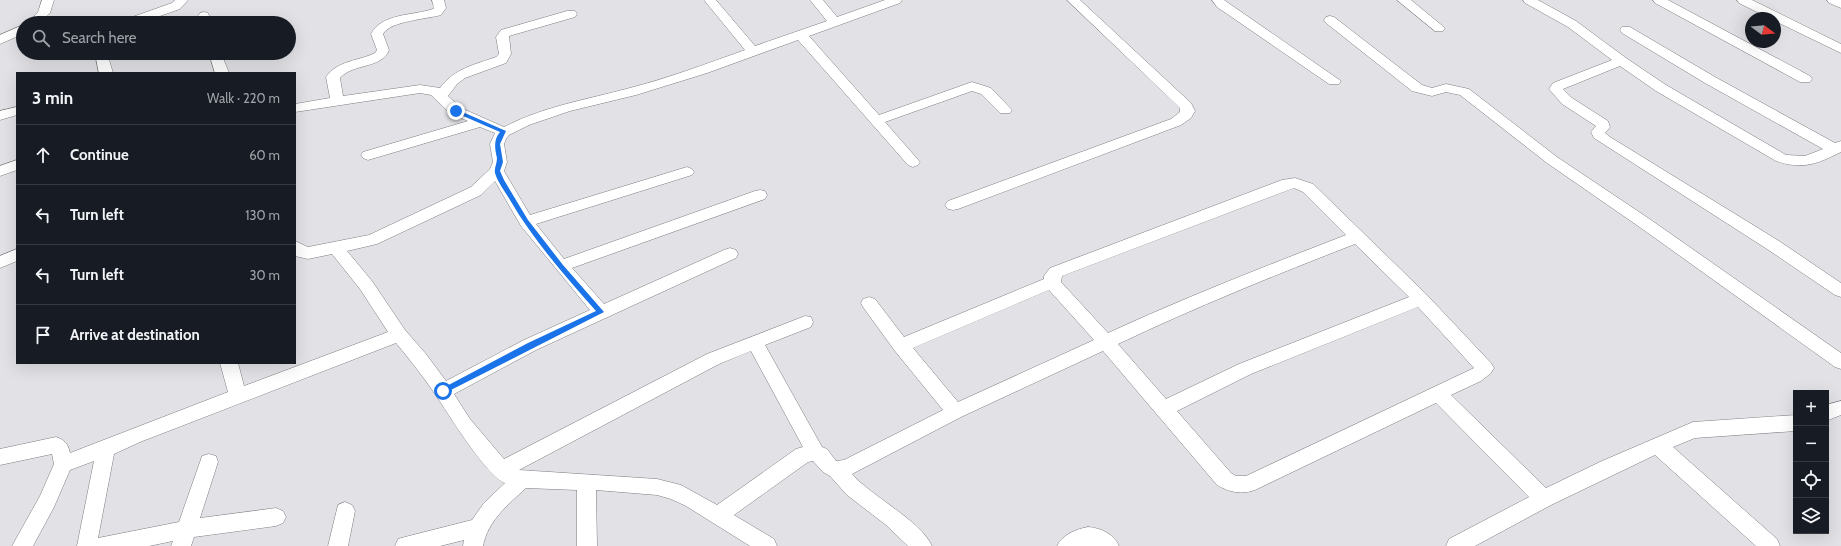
<!DOCTYPE html>
<meta charset="utf-8">
<style>
body{margin:0;font-family:Cabin,sans-serif;background:#20242c;color:#f1f3f6}
.controls{position:absolute;right:12px;bottom:12px;display:grid;overflow:hidden;border-radius:0px;box-shadow:0 4px 16px #0002}
.controls button{width:36px;height:36px;display:grid;place-items:center;padding:0;border:0;border-bottom:1px solid #363941;background:#171b24;color:#f1f3f6;font:20px sans-serif}
.compass{position:absolute;left:1745px;top:12px;width:36px;height:36px;border-radius:50%;background:#171b24;box-shadow:0 4px 16px #0002;rotate:106deg}
.stop{position:absolute;width:12px;height:12px;margin:-9px;border:3px solid #1a73e8;border-radius:50%;background:#fff}
.stop.end{background:#1a73e8;border-color:#fff;box-shadow:0 1px 4px #0008}
.list{margin:0;padding:0;list-style:none}
h2{display:flex;justify-content:space-between;align-items:center;height:52px;margin:0;padding:0 16px;font-size:17px}
h2 small{font-size:13px;font-weight:400;color:#9ea1a6}
.list li{display:grid;grid-template-columns:26px 1fr auto;gap:12px;align-items:center;box-sizing:border-box;height:60px;padding:0 16px;border-top:1px solid #363941}
.list b{display:block;font-size:15px;white-space:nowrap}
.list em{font-size:13px;font-style:normal;color:#9ea1a6}
.icon{flex:none;width:22px;height:22px;fill:none;stroke:currentColor;stroke-width:2;stroke-linecap:round;stroke-linejoin:round}
.map{position:relative;flex:none;width:1841px;height:546px;overflow:hidden}
.search{position:absolute;background:#171b24;box-shadow:0 4px 16px #0002;left:16px;top:16px;width:280px;height:44px;display:flex;align-items:center;gap:10px;box-sizing:border-box;padding:0 14px;border-radius:22px;color:#9ea1a6;font-size:15px}
.panel{position:absolute;background:#171b24;box-shadow:0 4px 16px #0002;left:16px;top:72px;width:280px;height:292px;border-radius:0px}
.map>svg:first-child{display:block}
.lines{fill:none;stroke-linecap:round;stroke-linejoin:round}
.minor-casing{stroke:#7d7c80;stroke-width:1}
.minor{fill:#fff;fill-rule:evenodd}
.route{fill:#1a73e8}
</style>
<div class="map">
<svg width="1841" height="546" viewBox="0 0 1841 546">
<rect width="100%" height="100%" fill="#e2e1e5"/>
<g class="lines">
<!-- minor casing -->
<g class="minor-casing">
<path id="minor" d="M 42,0 L 54,0 L 50,13 L 40,23 L 27,23 L 38,12 Z
M 175,0 L 188,0 L 180,9 L 140,23 L 122,23 L 124,20 L 172,3 Z
M 432,0 L 444,0 L 446,8 L 441,15 C 427,19 390,21 383,34 L 389,50 C 382,69 353,63 340,78 L 343,96 L 420,85 L 440,88 C 455,68 474,65 496,57 L 499,54 L 496,37 L 501,30 L 567,11 L 575,11 L 577,14 L 575,17 L 509,36 L 511,54 L 506,63 L 465,78 L 457,84 L 448,96 L 461,108 L 504,127 C 542,107 585,100 626,89 C 666,79 706,64 745,50 L 704,0 L 716,0 L 755,46 L 827,21 L 810,0 L 823,0 L 837,17 L 885,0 L 902,0 L 900,3 L 809,36 L 879,115 L 972,82 L 991,88 L 1012,110 L 1010,113 L 1000,113 L 981,94 L 972,91 L 885,122 L 920,162 L 918,165 L 913,167 L 908,165 L 798,40 L 707,73 L 636,95 L 570,111 L 529,125 L 509,135 L 506,139 L 504,144 L 507,162 L 504,171 L 530,215 L 687,167 L 692,169 L 694,172 L 692,175 L 536,224 L 564,259 L 755,191 L 760,190 L 765,191 L 767,195 L 765,199 L 572,268 L 604,304 L 724,250 L 730,248 L 736,250 L 738,254 L 736,258 L 536,350 L 454,394 L 470,419 L 504,459 L 707,354 L 805,316 L 811,317 L 813,322 L 811,327 L 765,345 L 822,447 L 827,449 L 836,461 L 844,460 L 943,410 L 895,351 L 863,307 L 861,303 L 863,299 L 869,297 L 875,299 L 904,337 L 1044,279 L 1044,276 L 1050,268 L 1282,180 L 1295,178 L 1313,184 L 1427,295 L 1491,363 L 1494,368 L 1491,373 L 1481,381 L 1451,395 L 1546,488 L 1602,461 L 1693,422 L 1796,415 L 1796,431 L 1695,438 L 1673,447 L 1777,539 L 1780,546 L 1756,546 L 1655,455 L 1551,505 L 1475,546 L 1446,546 L 1449,539 L 1529,497 L 1436,403 L 1255,490 C 1241,495 1229,492 1217,485 L 1103,351 L 961,417 L 852,474 C 872,497 920,520 932,546 L 908,546 L 886,525 L 847,495 L 830,476 L 823,472 L 813,461 L 808,462 L 734,515 L 774,539 L 777,546 L 750,546 L 686,506 L 671,499 L 657,495 L 596,490 L 597,546 L 577,546 L 577,490 L 526,488 C 508,505 488,520 483,546 L 463,546 L 464,540 L 440,546 L 395,546 L 398,539 L 405,537 L 472,520 L 484,503 L 505,483 C 486,476 448,413 435,394 C 423,376 410,360 396,343 L 140,442 L 114,454 L 98,538 L 179,522 L 200,462 L 202,456 L 209,454 L 216,456 L 218,462 L 200,518 L 276,508 L 283,511 L 286,517 L 283,523 L 276,526 L 194,537 L 191,546 L 171,546 L 173,541 L 149,546 L 77,546 L 94,461 L 70,470 L 54,507 L 33,546 L 12,546 L 40,496 L 54,464 L 52,454 L 0,465 L 0,449 L 56,437 C 65,440 68,444 70,453 L 228,392 L 220,363 L 238,363 L 244,386 L 388,332 L 360,289 L 332,254 L 308,259 L 295,256 L 295,241 L 308,247 L 369,235 L 471,187 L 490,169 L 493,162 L 490,144 L 495,133 L 480,127 L 368,160 L 363,158 L 361,155 L 363,152 L 468,121 L 451,114 L 431,95 L 420,93 L 295,112 L 295,104 L 330,98 L 326,77 C 338,60 359,61 375,53 L 377,50 L 371,34 C 382,13 412,16 433,9 L 434,8 ZM 495,181 L 521,226 L 590,310 L 524,340 L 446,381 L 426,354 L 405,330 L 372,281 L 347,251 L 377,244 L 481,195 ZM 1294,188 L 1303,192 L 1346,235 C 1266,266 1186,297 1108,333 L 1061,282 L 1062,276 ZM 1355,244 L 1409,297 L 1239,364 L 1166,399 L 1118,344 C 1196,307 1275,275 1355,244 ZM 1049,290 L 1094,340 L 958,402 L 913,348 ZM 1418,307 L 1474,368 L 1246,476 L 1236,476 L 1231,473 L 1177,411 L 1251,374 ZM 751,351 L 803,447 L 796,449 L 717,505 L 681,485 L 657,479 L 519,470 L 719,364 Z
M 1067,0 L 1080,0 L 1191,103 L 1195,111 L 1191,118 L 1181,125 L 958,209 L 953,210 L 948,209 L 945,205 L 948,201 L 1171,119 L 1180,112 L 1180,108 Z
M 1212,0 L 1224,0 L 1341,81 L 1339,84 L 1329,84 L 1217,7 Z
M 1397,0 L 1411,0 L 1445,28 L 1443,31 L 1435,31 Z
M 1523,0 L 1538,0 L 1576,21 L 1626,58 L 1666,85 L 1786,155 L 1805,156 L 1823,149 L 1705,83 L 1622,33 L 1620,30 L 1622,27 L 1630,27 L 1715,77 L 1835,143 L 1841,141 L 1841,152 C 1817,164 1803,170 1776,161 L 1656,91 L 1620,66 L 1563,89 L 1572,98 L 1608,121 L 1610,127 L 1605,133 L 1610,137 L 1779,241 L 1841,283 L 1841,297 L 1835,295 L 1767,249 L 1594,138 L 1591,132 L 1596,126 L 1562,104 L 1549,89 L 1553,83 L 1612,60 L 1568,27 L 1525,3 Z
M 1653,0 L 1668,0 L 1810,76 L 1812,79 L 1810,82 L 1800,82 L 1655,3 Z
M 1737,0 L 1752,0 L 1841,44 L 1841,53 L 1775,21 L 1775,18 L 1769,18 L 1739,3 Z
M 1827,0 L 1841,0 L 1841,8 L 1829,3 Z
M 204,12 L 208,13 L 212,23 L 200,23 L 198,16 L 200,13 Z
M 1330,16 L 1334,17 L 1422,85 L 1432,88 L 1446,84 L 1469,89 L 1557,157 L 1651,220 L 1841,353 L 1841,369 L 1835,367 L 1641,228 L 1547,163 L 1460,95 L 1446,92 L 1432,96 L 1412,91 L 1326,23 L 1324,20 L 1326,17 Z
M 23,25 L 23,34 L 0,44 L 0,35 Z
M 95,53 L 107,53 L 113,73 L 99,73 Z
M 209,53 L 221,53 L 229,73 L 215,73 Z
M 17,107 L 17,115 L 0,120 L 0,111 Z
M 17,160 L 17,170 L 0,176 L 0,166 Z
M 17,249 L 17,261 L 0,268 L 0,256 Z
M 1841,401 L 1841,415 L 1826,421 L 1826,405 Z
M 345,502 L 352,505 L 355,511 L 348,546 L 328,546 L 338,505 Z
M 1088,527 C 1101,528 1114,534 1119,546 L 1057,546 C 1062,535 1076,529 1088,527 Z"/>
</g>
<!-- minor -->
<use href="#minor" class="minor"/>
</g>
<!-- route -->
<path class="route" d="M 454,110 L 458,110 L 506,131 L 500,144 L 503,162 L 500,171 L 504,180 L 528,220 L 563,265 L 604,312 L 443,394 L 441,393 L 441,389 L 528,343 L 596,311 C 565,276 534,241 510,200 C 505,191 498,183 495,173 C 494,168 497,164 497,158 C 495,149 493,140 500,132 L 454,112 Z"/>
</svg>
<div class="controls">
<button>+</button>
<button>−</button>
<button><svg class="icon" aria-label="locate" viewBox="0 0 24 24"><circle cx="12" cy="12" r="6"/><path d="M12 2v4M12 18v4M2 12h4M18 12h4"/></svg></button>
<button><svg class="icon" aria-label="layers" viewBox="0 0 24 24"><path d="M12 4l9 5-9 5-9-5zM3 14l9 5 9-5"/></svg></button>
</div>
<svg class="compass" viewBox="-18 -18 36 36"><path d="M0-13l5 13h-10z" fill="#e53935"/><path d="M0 13l5-13h-10z" fill="#9ea1a6"/></svg>
<div class="stop" style="left:443px;top:391px"></div>
<div class="stop end" style="left:456px;top:111px"></div>
<div class="search"><svg class="icon" aria-label="search" viewBox="0 0 24 24"><circle cx="10" cy="10" r="6"/><path d="M15 15l6 6"/></svg>Search here</div>
<section class="panel">
<h2>3 min<small>Walk · 220 m</small></h2>
<ul class="list">
<li><svg class="icon" aria-label="ahead" viewBox="0 0 24 24"><path d="M12 20V5M6 11l6-6 6 6"/></svg><div><b>Continue</b></div><em>60 m</em></li>
<li><svg class="icon" aria-label="left" viewBox="0 0 24 24"><path d="M17 20v-9H6M10 6l-5 5 5 5"/></svg><div><b>Turn left</b></div><em>130 m</em></li>
<li><svg class="icon" aria-label="left" viewBox="0 0 24 24"><path d="M17 20v-9H6M10 6l-5 5 5 5"/></svg><div><b>Turn left</b></div><em>30 m</em></li>
<li><svg class="icon" aria-label="arrive" viewBox="0 0 24 24"><path d="M6 21V4h12l-3 4 3 4H6"/></svg><div><b>Arrive at destination</b></div></li>
</ul>
</section>
</div>
